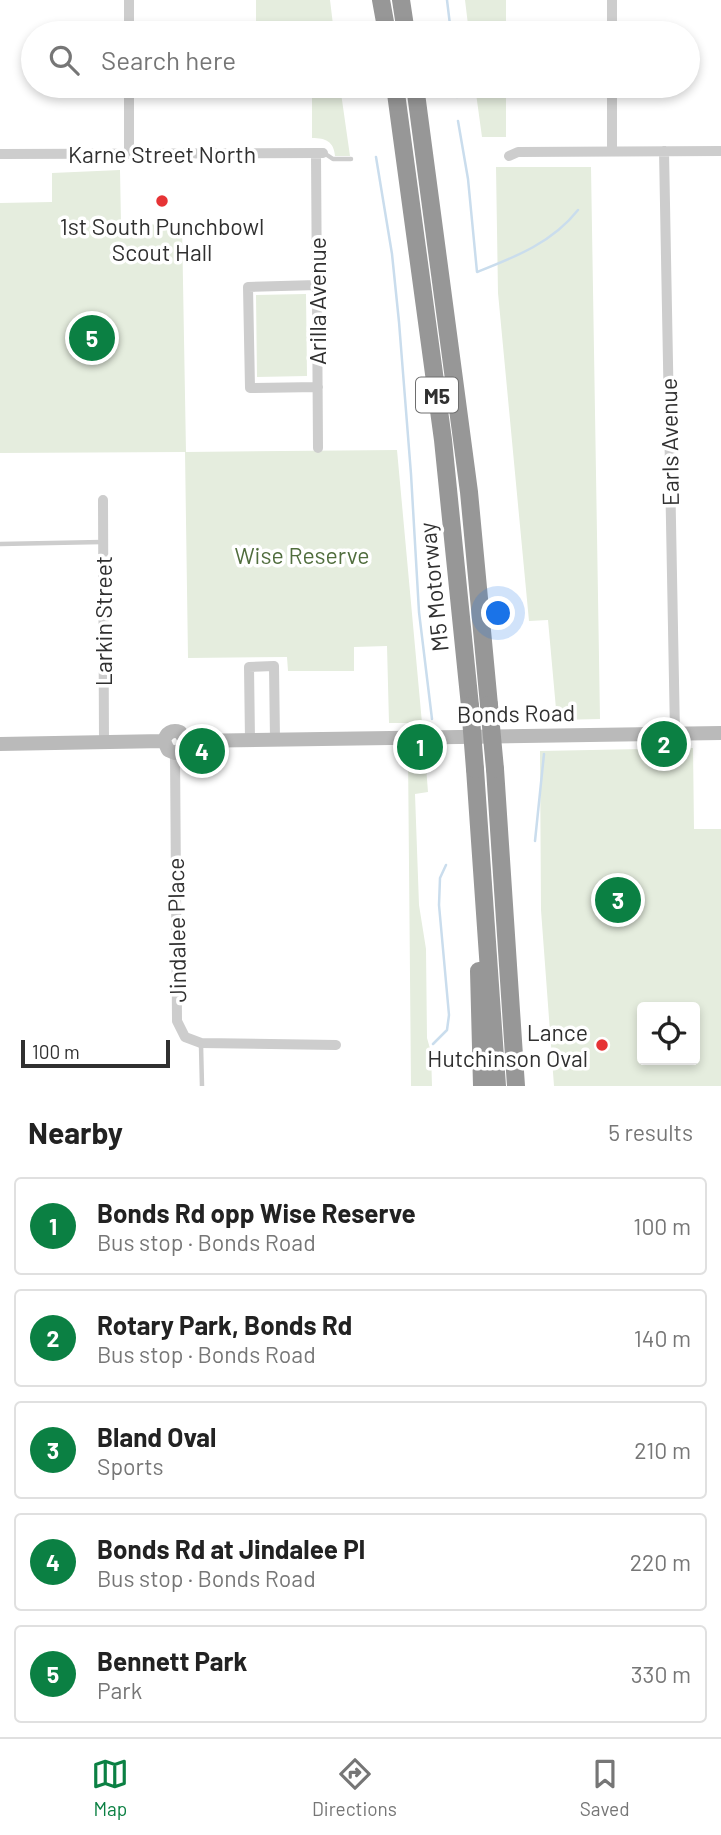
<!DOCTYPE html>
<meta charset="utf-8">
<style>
body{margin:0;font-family:Barlow,sans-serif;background:#f6f6f6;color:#222}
.controls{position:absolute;right:21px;bottom:21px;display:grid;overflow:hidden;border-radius:7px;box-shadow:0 4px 10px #0003}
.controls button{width:63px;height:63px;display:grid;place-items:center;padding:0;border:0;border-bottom:2px solid #e0e0e0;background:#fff;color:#222;font:35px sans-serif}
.scale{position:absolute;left:21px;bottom:18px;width:149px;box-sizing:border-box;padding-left:7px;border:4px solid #303030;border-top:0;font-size:19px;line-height:24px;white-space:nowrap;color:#303030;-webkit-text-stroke:5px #fff;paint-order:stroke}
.you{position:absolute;left:499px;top:614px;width:24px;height:24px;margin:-18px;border:5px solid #fff;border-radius:50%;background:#1a73e8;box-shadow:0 0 0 10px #1a73e833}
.badge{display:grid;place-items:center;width:46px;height:46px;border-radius:50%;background:#0b8043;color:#fff;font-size:23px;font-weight:700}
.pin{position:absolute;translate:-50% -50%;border:4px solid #fff;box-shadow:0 2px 7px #0006}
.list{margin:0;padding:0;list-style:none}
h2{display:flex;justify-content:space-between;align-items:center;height:91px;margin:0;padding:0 28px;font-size:30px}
h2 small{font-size:23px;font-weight:400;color:#767676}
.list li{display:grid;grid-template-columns:46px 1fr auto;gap:21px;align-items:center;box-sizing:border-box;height:98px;margin:0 14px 14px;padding:0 14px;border:2px solid #e0e0e0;border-radius:7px}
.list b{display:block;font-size:26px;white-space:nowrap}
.list p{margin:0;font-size:23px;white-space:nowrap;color:#767676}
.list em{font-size:23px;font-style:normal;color:#767676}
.icon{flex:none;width:38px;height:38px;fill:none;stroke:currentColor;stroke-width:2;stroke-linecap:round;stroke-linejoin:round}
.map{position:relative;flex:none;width:721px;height:1086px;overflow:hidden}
.search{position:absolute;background:#fff;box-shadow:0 4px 10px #0003;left:21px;right:21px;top:21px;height:77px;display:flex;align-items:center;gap:18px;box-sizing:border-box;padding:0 24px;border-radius:38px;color:#767676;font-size:26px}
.sheet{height:651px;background:#fff}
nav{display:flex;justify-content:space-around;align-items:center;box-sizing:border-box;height:98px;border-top:2px solid #e0e0e0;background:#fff;font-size:19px;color:#767676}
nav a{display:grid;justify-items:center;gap:4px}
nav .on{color:#0b8043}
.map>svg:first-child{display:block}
.green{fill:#e5edde;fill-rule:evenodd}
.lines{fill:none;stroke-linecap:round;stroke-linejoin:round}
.stream{stroke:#cadded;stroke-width:2.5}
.lane{stroke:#cdcdcd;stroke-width:4.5}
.street{stroke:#cdcdcd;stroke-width:10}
.secondary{stroke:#bababa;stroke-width:14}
.highway{stroke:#979797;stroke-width:18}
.highway-bridge{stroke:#979797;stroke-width:18}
.poi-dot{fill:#e63335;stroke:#fff;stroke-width:2.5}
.labels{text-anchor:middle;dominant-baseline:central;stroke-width:7;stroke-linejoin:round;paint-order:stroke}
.shield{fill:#fff;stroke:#6e6e6e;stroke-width:2}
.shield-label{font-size:21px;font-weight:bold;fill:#303030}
.street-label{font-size:23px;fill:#303030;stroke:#fff}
.poi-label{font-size:23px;fill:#303030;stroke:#fff}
.park-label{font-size:23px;fill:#506d3d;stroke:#fff}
</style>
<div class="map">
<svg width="721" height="1086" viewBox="0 0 721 1086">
<rect width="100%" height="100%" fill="#fff"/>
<!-- green -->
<path class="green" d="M 256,0 L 330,0 L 334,33 L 256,33 Z
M 465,0 L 506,0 L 506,33 L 469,33 Z
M 312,86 L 340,86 L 350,156 L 335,156 C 334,142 326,138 312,138 Z
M 475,86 L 506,86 L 506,137 L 482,137 Z
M 496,167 L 591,167 L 600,719 L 557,720 L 548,620 L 529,621 L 498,293 Z
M 120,170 L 121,224 L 182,225 L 186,452 L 397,450 L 422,723 L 389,723 L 387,646 L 354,647 L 354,671 L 288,671 L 287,657 L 188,658 L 185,452 L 0,453 L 0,203 L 52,202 L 52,173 Z
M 306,294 L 307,376 L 257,377 L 256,295 Z
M 693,748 L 694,829 L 721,829 L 721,1086 L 554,1086 L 541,910 L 540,751 ZM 642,1007 L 695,1007 L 695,1060 L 642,1060 Z
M 408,753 L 425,753 L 428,792 L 415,794 L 419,905 L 426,949 L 427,1038 L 431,1052 L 432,1086 L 411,1086 Z"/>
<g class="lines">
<!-- stream -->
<path class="stream" d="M 447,0 L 451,33
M 456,86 L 457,97
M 458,121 L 468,179 L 477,272 C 515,257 552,243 578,210
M 376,157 L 392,254 L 399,322 L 411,474 L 419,612 L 432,719
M 535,841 L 544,754
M 433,1044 L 447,1030 L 449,1015 L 439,905 L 440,878 L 446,865"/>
<!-- lane -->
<path class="lane" d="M 324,153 L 333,159 L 351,159
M 0,544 L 102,542
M 201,1045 L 202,1086"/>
<!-- street -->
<path class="street" d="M 129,0 L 129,33
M 612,0 L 612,33
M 129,86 L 129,154
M 612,86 L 612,151
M 664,151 L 675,734
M 316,153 L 318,448
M 0,154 L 323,153
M 509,156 L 518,152 L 721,151
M 317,285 L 248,287 L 250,388 L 318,387
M 103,500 L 104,743
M 250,740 L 249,667 L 274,666 L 275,740
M 175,753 L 177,1021 L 185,1037 L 201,1043 L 336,1045"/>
<!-- secondary -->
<path class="secondary" d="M 164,741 L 168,750 L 175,753 L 184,748 L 186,741
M 164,741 C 166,733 172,729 180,732 L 186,741
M 186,741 L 721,733
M 0,744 L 164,741"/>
<!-- highway -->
<path class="highway" d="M 381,0 L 387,33
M 401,0 L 406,33
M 395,86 L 443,440 L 470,706
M 415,86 L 469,492 L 489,705
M 475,769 L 497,1086
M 495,769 L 516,1086
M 479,971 L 482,1086"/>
<!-- highway-bridge -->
<path class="highway-bridge" d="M 489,705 L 495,769
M 470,706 L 475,769"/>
</g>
<!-- markers -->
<g class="poi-dot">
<circle cx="162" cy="201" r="7"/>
<circle cx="602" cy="1045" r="7"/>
</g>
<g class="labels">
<!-- shield labels -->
<rect class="shield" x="416" y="377.5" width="42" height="35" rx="5"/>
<g class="shield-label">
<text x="437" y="395">M5</text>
</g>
<!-- street labels -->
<g class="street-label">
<text x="162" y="154">Karne Street North</text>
<text transform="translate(317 301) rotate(-90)">Arilla Avenue</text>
<text transform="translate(669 442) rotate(-91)">Earls Avenue</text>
<text transform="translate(433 587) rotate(-96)">M5 Motorway</text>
<text transform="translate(103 621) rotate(-90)">Larkin Street</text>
<text transform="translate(516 713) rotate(-1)">Bonds Road</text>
<text transform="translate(176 930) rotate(-91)">Jindalee Place</text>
</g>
<!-- poi labels -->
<g class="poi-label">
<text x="162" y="226">1st South Punchbowl<tspan x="162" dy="26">Scout Hall</tspan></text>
<text x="588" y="1032" text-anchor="end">Lance<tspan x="588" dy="26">Hutchinson Oval</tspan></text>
</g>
<!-- park labels -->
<g class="park-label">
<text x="302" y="555">Wise Reserve</text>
</g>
</g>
</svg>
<div class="controls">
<button><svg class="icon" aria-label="locate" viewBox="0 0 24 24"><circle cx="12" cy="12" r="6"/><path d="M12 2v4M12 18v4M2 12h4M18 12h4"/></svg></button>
</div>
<div class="scale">100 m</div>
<div class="you"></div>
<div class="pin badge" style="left:420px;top:747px">1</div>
<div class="pin badge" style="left:664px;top:744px">2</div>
<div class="pin badge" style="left:618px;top:900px">3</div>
<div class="pin badge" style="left:202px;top:751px">4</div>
<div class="pin badge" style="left:92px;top:338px">5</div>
<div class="search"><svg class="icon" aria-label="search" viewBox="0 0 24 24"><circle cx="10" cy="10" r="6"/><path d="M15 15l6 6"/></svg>Search here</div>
</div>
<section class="sheet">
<h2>Nearby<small>5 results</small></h2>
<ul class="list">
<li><span class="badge">1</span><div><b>Bonds Rd opp Wise Reserve</b><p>Bus stop · Bonds Road</p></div><em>100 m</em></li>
<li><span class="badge">2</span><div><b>Rotary Park, Bonds Rd</b><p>Bus stop · Bonds Road</p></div><em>140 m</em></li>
<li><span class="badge">3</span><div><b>Bland Oval</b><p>Sports</p></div><em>210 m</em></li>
<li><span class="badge">4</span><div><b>Bonds Rd at Jindalee Pl</b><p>Bus stop · Bonds Road</p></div><em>220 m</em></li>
<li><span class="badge">5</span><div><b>Bennett Park</b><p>Park</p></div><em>330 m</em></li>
</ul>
</section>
<nav>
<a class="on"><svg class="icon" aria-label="map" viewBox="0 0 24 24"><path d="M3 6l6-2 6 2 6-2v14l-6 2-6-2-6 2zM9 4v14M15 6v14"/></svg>Map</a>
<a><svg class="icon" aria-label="directions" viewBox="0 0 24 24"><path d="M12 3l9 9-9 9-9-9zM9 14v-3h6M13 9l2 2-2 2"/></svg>Directions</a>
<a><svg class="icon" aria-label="saved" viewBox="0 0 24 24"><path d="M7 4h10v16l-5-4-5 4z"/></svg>Saved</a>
</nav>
